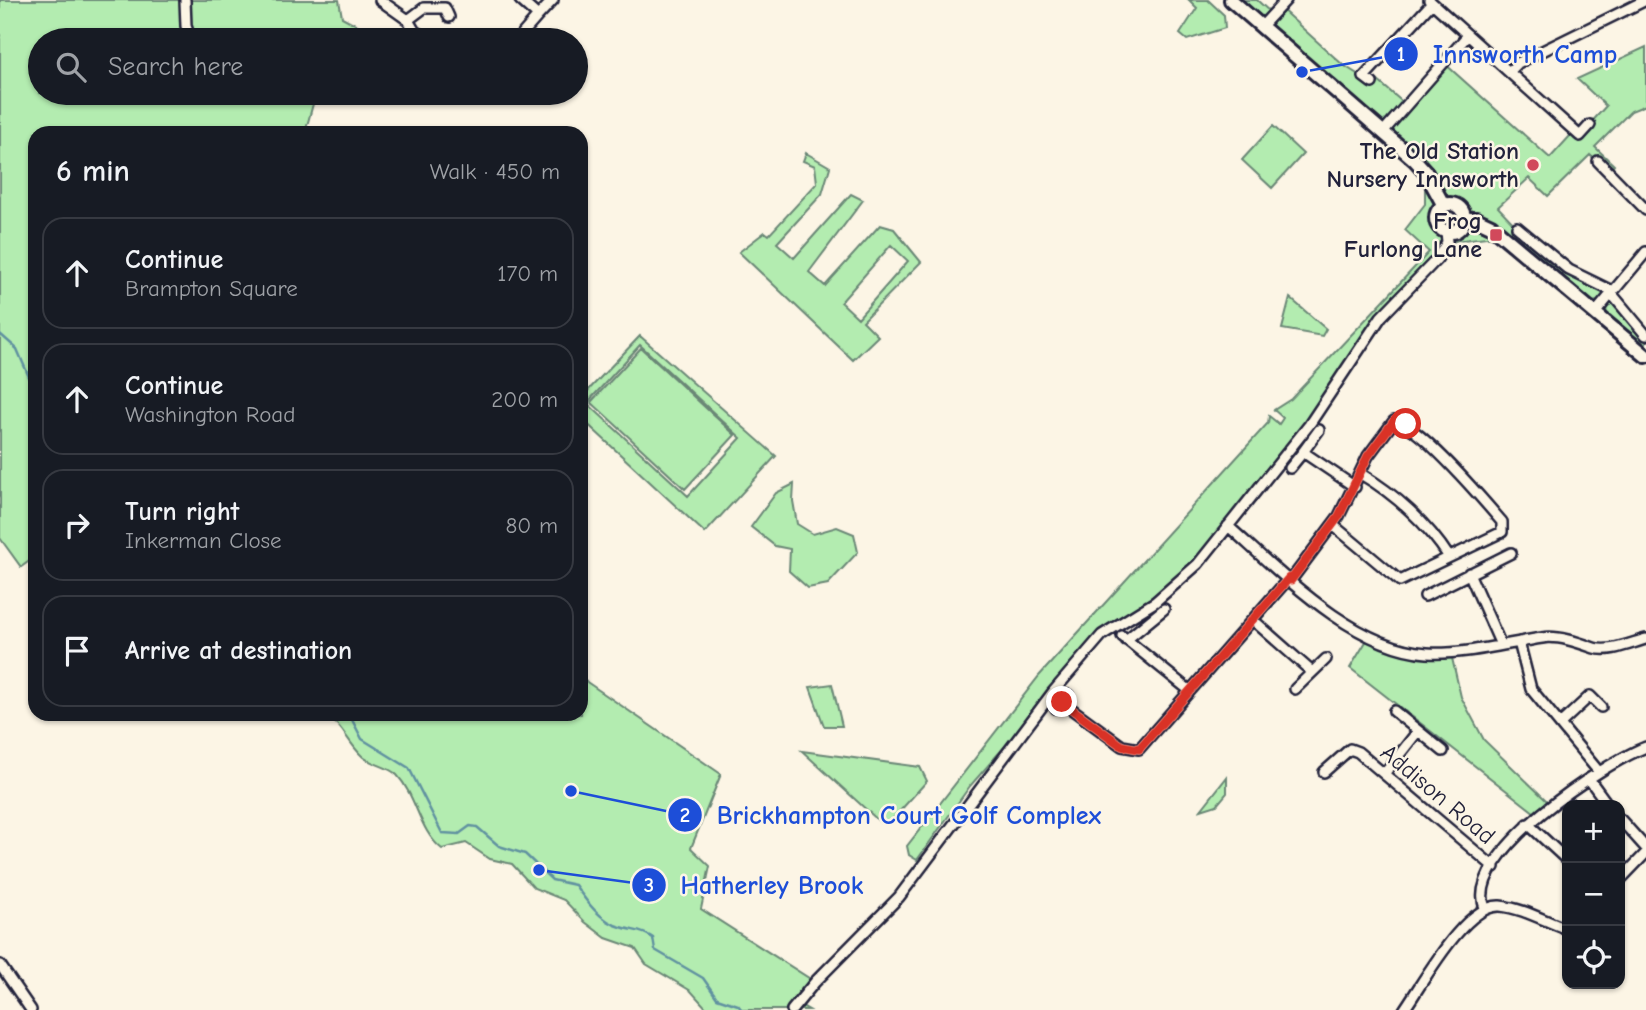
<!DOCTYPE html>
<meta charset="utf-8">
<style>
body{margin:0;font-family:"Comic Neue",sans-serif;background:#242831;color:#f1f3f6}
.controls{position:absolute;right:21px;bottom:21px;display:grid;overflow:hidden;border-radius:14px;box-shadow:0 2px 5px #0004}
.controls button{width:63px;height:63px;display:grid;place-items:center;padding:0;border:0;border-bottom:2px solid #363941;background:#171b24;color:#f1f3f6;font:35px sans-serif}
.stop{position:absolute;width:21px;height:21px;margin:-16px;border:5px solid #d93025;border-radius:50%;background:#fff}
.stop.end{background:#d93025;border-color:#fff;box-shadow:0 2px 7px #0008}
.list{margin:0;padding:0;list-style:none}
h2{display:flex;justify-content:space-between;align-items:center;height:91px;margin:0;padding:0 28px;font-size:30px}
h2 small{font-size:23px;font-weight:400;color:#9ea1a6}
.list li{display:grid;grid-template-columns:46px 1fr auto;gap:21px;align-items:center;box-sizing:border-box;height:112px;margin:0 14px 14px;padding:0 14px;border:2px solid #363941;border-radius:21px}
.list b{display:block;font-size:26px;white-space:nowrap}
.list p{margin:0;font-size:23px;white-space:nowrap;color:#9ea1a6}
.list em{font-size:23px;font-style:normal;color:#9ea1a6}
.icon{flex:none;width:38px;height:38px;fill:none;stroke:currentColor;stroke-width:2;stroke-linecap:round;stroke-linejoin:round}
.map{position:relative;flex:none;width:1646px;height:1010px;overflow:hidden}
.search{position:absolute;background:#171b24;box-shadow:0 2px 5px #0004;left:28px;top:28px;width:560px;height:77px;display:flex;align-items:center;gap:18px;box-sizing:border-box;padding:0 24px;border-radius:38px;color:#9ea1a6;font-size:26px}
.panel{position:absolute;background:#171b24;box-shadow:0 2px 5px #0004;left:28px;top:126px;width:560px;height:595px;border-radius:21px}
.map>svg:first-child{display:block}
.green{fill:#b3ecb0;stroke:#6a8776;stroke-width:2;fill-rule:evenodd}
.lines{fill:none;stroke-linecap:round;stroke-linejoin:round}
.stream{stroke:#6192a0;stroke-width:2.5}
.street-casing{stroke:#22223b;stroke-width:14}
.secondary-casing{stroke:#22223b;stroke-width:18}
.street{stroke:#fcf5e5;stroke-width:9}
.secondary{stroke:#fcf5e5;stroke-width:12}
.route{stroke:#d93025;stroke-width:9}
.poi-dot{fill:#d1495b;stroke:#fcf5e5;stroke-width:2.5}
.labels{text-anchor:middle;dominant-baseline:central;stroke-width:5;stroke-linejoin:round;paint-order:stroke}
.poi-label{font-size:24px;font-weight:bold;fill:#22223b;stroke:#fcf5e5;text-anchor:end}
.street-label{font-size:24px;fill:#22223b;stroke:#fcf5e5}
.leader{fill:none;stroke:#1d4ed8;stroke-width:2.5}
.callout-dot{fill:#1d4ed8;stroke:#fcf5e5;stroke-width:2.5}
.mark-label{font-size:21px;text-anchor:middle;font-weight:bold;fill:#fff}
.callout-label{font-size:26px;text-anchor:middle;font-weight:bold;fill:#1d4ed8;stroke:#fcf5e5;stroke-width:5;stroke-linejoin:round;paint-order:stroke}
</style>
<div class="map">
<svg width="1646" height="1010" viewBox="0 0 1646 1010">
<rect width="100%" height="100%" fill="#fcf5e5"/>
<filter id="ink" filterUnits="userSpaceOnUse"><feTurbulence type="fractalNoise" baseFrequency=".0143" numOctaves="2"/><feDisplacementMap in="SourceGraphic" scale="14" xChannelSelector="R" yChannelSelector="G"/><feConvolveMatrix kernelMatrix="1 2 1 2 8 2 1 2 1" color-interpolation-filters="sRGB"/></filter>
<g filter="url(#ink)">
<!-- green -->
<path class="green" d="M 0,0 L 339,0 L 342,17 L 385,40 L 40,40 L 40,93 L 316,93 L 305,133 L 35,133 L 35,557 L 21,567 L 0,538 Z
M 1189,0 L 1208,0 L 1224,15 L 1225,28 L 1187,40 L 1180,34 L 1197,8 Z
M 1241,0 L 1257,0 L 1270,12 L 1262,20 Z
M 1279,7 L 1343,65 L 1372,83 L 1377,80 L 1406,105 L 1444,63 L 1550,158 L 1570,136 L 1580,135 L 1606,106 L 1577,79 L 1646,47 L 1646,105 L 1631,111 L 1595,147 L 1614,165 L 1608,172 L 1590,155 L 1548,196 L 1529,178 L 1498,207 L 1517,227 L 1514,231 L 1567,274 L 1576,279 L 1578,277 L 1605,294 L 1600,301 L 1588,302 L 1502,235 L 1447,242 L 1397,297 L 1309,425 L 1182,582 L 1102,635 L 970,786 L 917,860 L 909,855 L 907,846 L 1039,676 L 1268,423 L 1269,416 L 1279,424 L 1283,418 L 1274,410 L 1291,399 L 1429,252 L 1405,230 L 1425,204 L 1425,185 L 1431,182 L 1261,27 ZM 1449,205 L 1460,209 L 1464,216 L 1460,228 L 1452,232 L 1443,230 L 1437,221 L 1438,212 Z
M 1273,126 L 1303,154 L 1272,188 L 1242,160 Z
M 806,153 L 830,167 L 822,194 L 777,243 L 794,258 L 851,194 L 863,200 L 809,272 L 825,286 L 880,225 L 894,229 L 921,262 L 863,321 L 878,336 L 853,360 L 739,252 L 765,232 L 769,235 L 817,183 L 815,166 L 803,161 ZM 891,245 L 908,261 L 858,318 L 841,302 Z
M 1290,298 L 1326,329 L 1322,336 L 1282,329 Z
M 1612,302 L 1646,335 L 1646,351 L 1607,318 L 1606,305 Z
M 640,336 L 776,456 L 705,533 L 581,418 L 581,398 ZM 640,345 L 741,438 L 688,496 L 587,403 Z
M 641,348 L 735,435 L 685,489 L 591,402 Z
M 794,484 L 793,501 L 797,524 L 813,534 L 837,527 L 854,534 L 858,552 L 828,584 L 808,588 L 789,571 L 790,549 L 775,546 L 751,527 L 776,493 Z
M 1367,640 L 1421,657 L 1452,658 L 1461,697 L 1484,740 L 1548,802 L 1535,813 L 1350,668 Z
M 581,678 L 721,774 L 691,848 L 710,866 L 701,909 L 815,982 L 797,1003 L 809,1010 L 708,1010 L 691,991 L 646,964 L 635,948 L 606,938 L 585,922 L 564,900 L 534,888 L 512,864 L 490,859 L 466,843 L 442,849 C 419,831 417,797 397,775 C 388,766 373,765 363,757 C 346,741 344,725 323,714 L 581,714 Z
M 832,684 L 842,726 L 824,726 L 810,687 Z
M 802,751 L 920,767 L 927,781 L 890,822 L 881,823 Z
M 1227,777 L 1227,793 L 1217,805 L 1201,810 Z"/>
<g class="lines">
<!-- stream -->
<path class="stream" d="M 0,334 L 17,349 L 35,391
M 349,714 L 362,739 L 409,768 L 442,833 L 459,834 L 470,826 L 477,827 L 499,846 L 525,854 L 552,880 L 575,885 C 586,901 601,922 621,927 C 633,931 642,930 653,938 L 655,950 L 703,978 L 717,998 L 738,1005 L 742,1010"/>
<!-- street casing -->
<g class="street-casing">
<path id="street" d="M 185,0 L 186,26 L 191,40
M 380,0 L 408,20 L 420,40
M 1429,0 L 1580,136 L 1590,125
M 538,16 L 553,0
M 408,20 L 424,8 L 445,8 L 449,17
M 1261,27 L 1286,0
M 402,40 L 418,33
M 517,40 L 538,16 L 520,0
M 1510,71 L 1518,63 L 1646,0
M 1372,83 L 1364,77 L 1432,3
M 1383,132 L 1468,35
M 1598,161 L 1646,210
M 1517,227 L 1569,270 L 1612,291
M 1611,293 L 1646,335
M 1596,312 L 1646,252
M 1319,430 L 1303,452 L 1355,487
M 1290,468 L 1303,452
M 1361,474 C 1395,494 1428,524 1449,557
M 1228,526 C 1281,573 1353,648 1427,653 C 1465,655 1504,644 1542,638 C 1558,635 1580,643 1594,648 C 1609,653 1631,643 1646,639
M 1469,573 L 1501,645
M 1291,580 L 1339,516 L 1368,456 L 1394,421 C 1418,423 1484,501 1502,522 L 1502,532 L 1400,581 L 1333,525
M 1425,596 L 1511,553
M 1253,620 L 1312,672
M 1122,636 L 1189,690
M 1126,640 L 1164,609
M 1519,642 L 1531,689 L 1599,772
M 1295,689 L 1326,659
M 1062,702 L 1122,746 L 1139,749 L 1289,578
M 1056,708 L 1068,695
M 1394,711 L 1443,751
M 1561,723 L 1590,696 L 1601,707
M 1324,772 L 1350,749 L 1358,752 L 1494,867
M 1384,774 L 1418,731
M 1589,779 L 1608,805
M 1620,819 L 1646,848
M 1528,824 L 1567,860
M 1620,880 L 1646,853
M 1485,908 C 1463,855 1604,763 1646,747
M 0,965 L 31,1010
M 792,1010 L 815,982 L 899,897 L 1053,692 L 1102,635 L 1155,602 L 1198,564 L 1309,425 L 1381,317 L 1437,259 L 1447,242 L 1446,231
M 1404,1010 C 1423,983 1465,904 1500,906 C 1523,908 1546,922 1567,929"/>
</g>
<!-- secondary casing -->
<g class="secondary-casing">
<path id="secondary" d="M 1231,0 L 1415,160 L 1425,171 L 1444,206
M1436 218a14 14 0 1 1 28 0a14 14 0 1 1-28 0Z
M 1464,219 L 1476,219 L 1491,226 L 1646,356"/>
</g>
<!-- street -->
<use href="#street" class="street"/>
<!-- secondary -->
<use href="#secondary" class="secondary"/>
</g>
</g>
<g class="lines" filter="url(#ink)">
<!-- route -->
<path class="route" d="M 1062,702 L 1122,746 L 1139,749 L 1289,578 L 1291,580 L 1339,516 L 1368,456 L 1394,421 L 1406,424"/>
</g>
<!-- markers -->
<g class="poi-dot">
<circle cx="1533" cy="165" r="7"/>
<rect x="1489" y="228" width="14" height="14" rx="3.5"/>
</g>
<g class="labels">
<!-- poi labels -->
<g class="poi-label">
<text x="1519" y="151">The Old Station<tspan x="1519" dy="28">Nursery Innsworth</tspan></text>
<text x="1482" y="221">Frog<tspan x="1482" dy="28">Furlong Lane</tspan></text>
</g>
<!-- street labels -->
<g class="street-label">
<text transform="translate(1438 794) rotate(40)">Addison Road</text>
</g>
</g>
<!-- callouts -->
<path class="leader" d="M1302 72L1401 54M571 791L685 815M539 870L649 885"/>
<g class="callout-dot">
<circle cx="1302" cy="72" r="7"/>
<circle cx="571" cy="791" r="7"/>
<circle cx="539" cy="870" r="7"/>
<circle cx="1401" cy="54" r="18"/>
<circle cx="685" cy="815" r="18"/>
<circle cx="649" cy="885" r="18"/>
</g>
<g class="mark-label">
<text x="1401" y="61">1</text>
<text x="685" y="822">2</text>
<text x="649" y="892">3</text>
</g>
<g class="callout-label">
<text x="1525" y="63">Innsworth Camp</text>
<text x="909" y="824">Brickhampton Court Golf Complex</text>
<text x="772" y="894">Hatherley Brook</text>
</g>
</svg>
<div class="controls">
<button>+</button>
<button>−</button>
<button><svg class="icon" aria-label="locate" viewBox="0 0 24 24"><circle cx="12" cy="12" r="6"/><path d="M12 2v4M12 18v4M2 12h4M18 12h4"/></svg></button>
</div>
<div class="stop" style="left:1406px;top:424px"></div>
<div class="stop end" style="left:1062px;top:702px"></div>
<div class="search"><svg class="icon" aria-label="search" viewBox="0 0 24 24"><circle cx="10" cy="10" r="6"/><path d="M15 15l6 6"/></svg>Search here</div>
<section class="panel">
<h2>6 min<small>Walk · 450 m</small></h2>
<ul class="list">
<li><svg class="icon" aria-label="ahead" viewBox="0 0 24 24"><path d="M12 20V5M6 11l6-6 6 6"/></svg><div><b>Continue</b><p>Brampton Square</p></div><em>170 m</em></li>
<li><svg class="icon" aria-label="ahead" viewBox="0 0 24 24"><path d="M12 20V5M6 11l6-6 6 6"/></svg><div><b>Continue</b><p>Washington Road</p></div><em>200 m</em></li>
<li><svg class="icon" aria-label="right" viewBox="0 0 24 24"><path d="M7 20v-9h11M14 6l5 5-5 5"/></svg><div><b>Turn right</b><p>Inkerman Close</p></div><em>80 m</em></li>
<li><svg class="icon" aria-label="arrive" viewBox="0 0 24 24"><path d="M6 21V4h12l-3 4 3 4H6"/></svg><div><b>Arrive at destination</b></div></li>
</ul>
</section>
</div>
